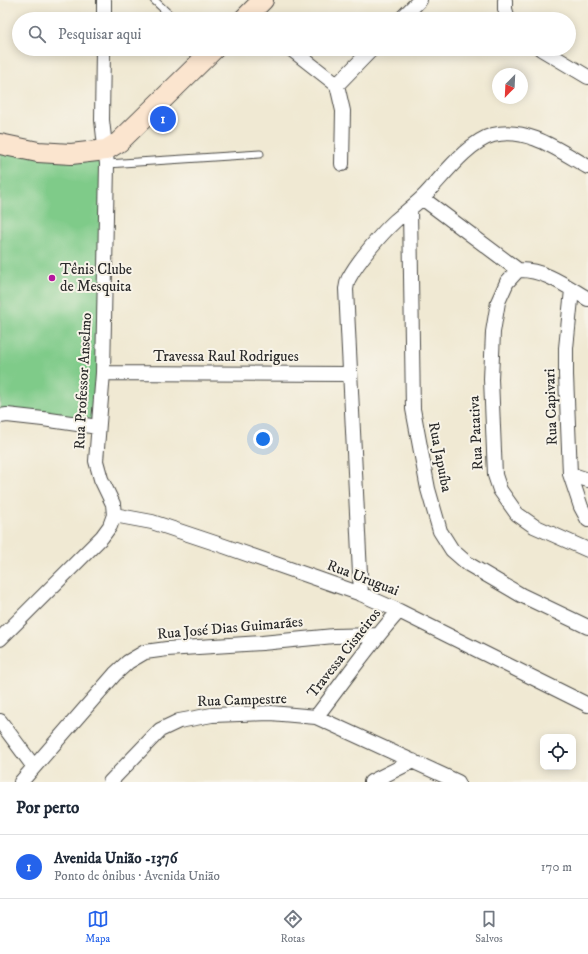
<!DOCTYPE html>
<html lang="pt">
<meta charset="utf-8">
<style>
body{margin:0;font-family:"IM FELL DW Pica",serif;background:#f6f6f7;color:#1f2937}
.controls{position:absolute;right:12px;bottom:12px;display:grid;overflow:hidden;border-radius:8px;box-shadow:0 2px 10px #0003}
.controls button{width:36px;height:36px;display:grid;place-items:center;padding:0;border:0;border-bottom:1px solid #e0e1e3;background:#fff;color:#1f2937;font:20px sans-serif}
.compass{position:absolute;left:492px;top:68px;width:36px;height:36px;border-radius:50%;background:#fff;box-shadow:0 2px 10px #0003;rotate:204deg}
.you{position:absolute;left:263px;top:439px;width:14px;height:14px;margin:-10px;border:3px solid #fff;border-radius:50%;background:#1a73e8;box-shadow:0 0 0 6px #1a73e833}
.badge{display:grid;place-items:center;width:26px;height:26px;border-radius:50%;background:#2563eb;color:#fff;font-size:13px;font-weight:700}
.pin{position:absolute;translate:-50% -50%;border:2px solid #fff;box-shadow:0 1px 4px #0006}
.list{margin:0;padding:0;list-style:none}
h2{display:flex;justify-content:space-between;align-items:center;height:52px;margin:0;padding:0 16px;font-size:17px}
h2 small{font-size:13px;font-weight:400;color:#747a83}
.list li{display:grid;grid-template-columns:26px 1fr auto;gap:12px;align-items:center;box-sizing:border-box;height:64px;padding:0 16px;border-top:1px solid #e0e1e3}
.list b{display:block;font-size:15px;white-space:nowrap}
.list p{margin:0;font-size:13px;white-space:nowrap;color:#747a83}
.list em{font-size:13px;font-style:normal;color:#747a83}
.icon{flex:none;width:22px;height:22px;fill:none;stroke:currentColor;stroke-width:2;stroke-linecap:round;stroke-linejoin:round}
.map{position:relative;flex:none;width:588px;height:782px;overflow:hidden}
.search{position:absolute;background:#fff;box-shadow:0 2px 10px #0003;left:12px;right:12px;top:12px;height:44px;display:flex;align-items:center;gap:10px;box-sizing:border-box;padding:0 14px;border-radius:22px;color:#747a83;font-size:15px}
.sheet{height:116px;background:#fff}
nav{display:flex;justify-content:space-around;align-items:center;box-sizing:border-box;height:56px;border-top:1px solid #e0e1e3;background:#fff;font-size:11px;color:#747a83}
nav a{display:grid;justify-items:center;gap:2px}
nav .on{color:#2563eb}
.map>svg:first-child{display:block}
.green{fill:#7fcb89;stroke:#557b5a}
.lines{fill:none;stroke-linecap:round;stroke-linejoin:round}
.service-casing{stroke:#494844;stroke-width:9}
.minor-casing{stroke:#494844;stroke-width:16}
.secondary-casing{stroke:#494844;stroke-width:22}
.service{stroke:#fff;stroke-width:7}
.minor{stroke:#fff;stroke-width:14}
.secondary{stroke:#fbe5cf;stroke-width:20}
.poi-dot{fill:#b5179e;stroke:#f7f3e8;stroke-width:1.5}
.labels{text-anchor:middle;dominant-baseline:central;stroke-width:4;stroke-linejoin:round;paint-order:stroke}
.poi-label{font-size:15px;fill:#2b2b2b;stroke:#f7f3e8;text-anchor:start}
.street-label{font-size:15px;fill:#2b2b2b;stroke:#f7f3e8}
</style>
<div class="map">
<svg width="588" height="782" viewBox="0 0 588 782">
<rect width="100%" height="100%" fill="#f7f3e8"/>
<filter id="ink" filterUnits="userSpaceOnUse"><feTurbulence type="fractalNoise" baseFrequency=".025" numOctaves="2"/><feDisplacementMap in="SourceGraphic" scale="8" xChannelSelector="R" yChannelSelector="G"/><feConvolveMatrix kernelMatrix="1 2 1 2 8 2 1 2 1" color-interpolation-filters="sRGB"/></filter>
<filter id="wash" filterUnits="userSpaceOnUse"><feTurbulence type="fractalNoise" baseFrequency=".012" numOctaves="4" result="noise"/><feDisplacementMap in="SourceGraphic" scale="16" xChannelSelector="R" yChannelSelector="G"/><feGaussianBlur stdDeviation="0.9" result="paint"/><feColorMatrix in="noise" values="0 0 0 0 0 0 0 0 0 0 0 0 0 0 0 0 0 1.4 0 .05"/><feComposite in="paint" operator="in"/></filter>
<g filter="url(#wash)">
<rect width="100%" height="100%" fill="#f0e9d3"/>
<!-- green -->
<path class="green" d="M 0,147 L 99,159 L 106,176 L 97,421 L 0,412 Z"/>
</g>
<g filter="url(#ink)">
<g class="lines">
<!-- service casing -->
<g class="service-casing">
<path id="service" d="M 154,0 L 174,19
M 107,164 L 260,154"/>
</g>
<!-- minor casing -->
<g class="minor-casing">
<path id="minor" d="M 505,0 L 505,9 L 508,19
M 104,19 L 104,0
M 401,19 L 420,0
M 291,49 L 337,85
M 541,49 L 588,77
M 342,164 L 343,111 L 337,85 L 372,49
M 422,198 L 518,270
M 410,209 L 413,409 L 428,489 L 440,531 L 452,550 L 468,564 L 521,595 L 588,627
M 572,290 L 566,348 L 566,375 L 570,474 L 581,507 L 588,520
M 588,299 C 566,286 544,269 518,270 L 507,282 L 498,302 L 493,332 L 491,379 L 495,475 L 500,490 L 517,514 L 534,526 L 588,550
M 103,373 L 349,374
M 0,416 L 7,415 L 43,419 L 98,427
M 570,474 L 588,480
M 114,515 L 152,522 L 224,546 L 361,594 L 399,611 L 588,705
M 361,594 L 346,289 C 347,285 347,281 349,278 C 358,261 381,234 395,221 C 404,213 414,206 423,197 C 441,179 467,142 493,135 C 527,126 560,151 588,167
M 0,639 L 102,537 L 110,526 L 114,515 L 113,504 L 101,479 L 96,461 L 103,373 L 107,164 L 102,120 L 103,49
M 316,717 C 344,681 369,644 399,611
M 0,721 L 34,767
M 21,782 L 115,674 L 128,662 L 145,652 L 167,649 L 262,643 L 334,636 L 378,635
M 110,782 L 160,730 L 179,721 L 212,715 L 271,713 L 316,717 L 458,782
M 371,782 L 413,761"/>
</g>
<!-- secondary casing -->
<g class="secondary-casing">
<path id="secondary" d="M 244,19 L 263,0
M 0,144 L 38,152 L 71,154 L 106,150 L 119,142 L 214,49"/>
</g>
<!-- service -->
<use href="#service" class="service"/>
<!-- minor -->
<use href="#minor" class="minor"/>
<!-- secondary -->
<use href="#secondary" class="secondary"/>
</g>
</g>
<!-- markers -->
<circle class="poi-dot" cx="52" cy="278" r="4"/>
<g class="labels">
<!-- poi labels -->
<g class="poi-label">
<text x="60" y="269">Tênis Clube<tspan x="60" dy="17">de Mesquita</tspan></text>
</g>
<!-- street labels -->
<g class="street-label">
<text x="226" y="356">Travessa Raul Rodrigues</text>
<text transform="translate(83 381) rotate(-87)">Rua Professor Anselmo</text>
<text transform="translate(551 407) rotate(-92)">Rua Capivari</text>
<text transform="translate(476 433) rotate(-93)">Rua Patativa</text>
<text transform="translate(440 457) rotate(79)">Rua Japuíba</text>
<text transform="translate(363 578) rotate(21)">Rua Uruguai</text>
<text transform="translate(230 628) rotate(-5)">Rua José Dias Guimarães</text>
<text transform="translate(344 653) rotate(-52)">Travessa Cisneiros</text>
<text transform="translate(242 700) rotate(-2)">Rua Campestre</text>
</g>
</g>
</svg>
<div class="controls">
<button><svg class="icon" aria-label="locate" viewBox="0 0 24 24"><circle cx="12" cy="12" r="6"/><path d="M12 2v4M12 18v4M2 12h4M18 12h4"/></svg></button>
</div>
<svg class="compass" viewBox="-18 -18 36 36"><path d="M0-13l5 13h-10z" fill="#e53935"/><path d="M0 13l5-13h-10z" fill="#747a83"/></svg>
<div class="you"></div>
<div class="pin badge" style="left:163px;top:119px">1</div>
<div class="search"><svg class="icon" aria-label="search" viewBox="0 0 24 24"><circle cx="10" cy="10" r="6"/><path d="M15 15l6 6"/></svg>Pesquisar aqui</div>
</div>
<section class="sheet">
<h2>Por perto<small></small></h2>
<ul class="list">
<li><span class="badge">1</span><div><b>Avenida União -1376</b><p>Ponto de ônibus · Avenida União</p></div><em>170 m</em></li>
</ul>
</section>
<nav>
<a class="on"><svg class="icon" aria-label="map" viewBox="0 0 24 24"><path d="M3 6l6-2 6 2 6-2v14l-6 2-6-2-6 2zM9 4v14M15 6v14"/></svg>Mapa</a>
<a><svg class="icon" aria-label="directions" viewBox="0 0 24 24"><path d="M12 3l9 9-9 9-9-9zM9 14v-3h6M13 9l2 2-2 2"/></svg>Rotas</a>
<a><svg class="icon" aria-label="saved" viewBox="0 0 24 24"><path d="M7 4h10v16l-5-4-5 4z"/></svg>Salvos</a>
</nav>
